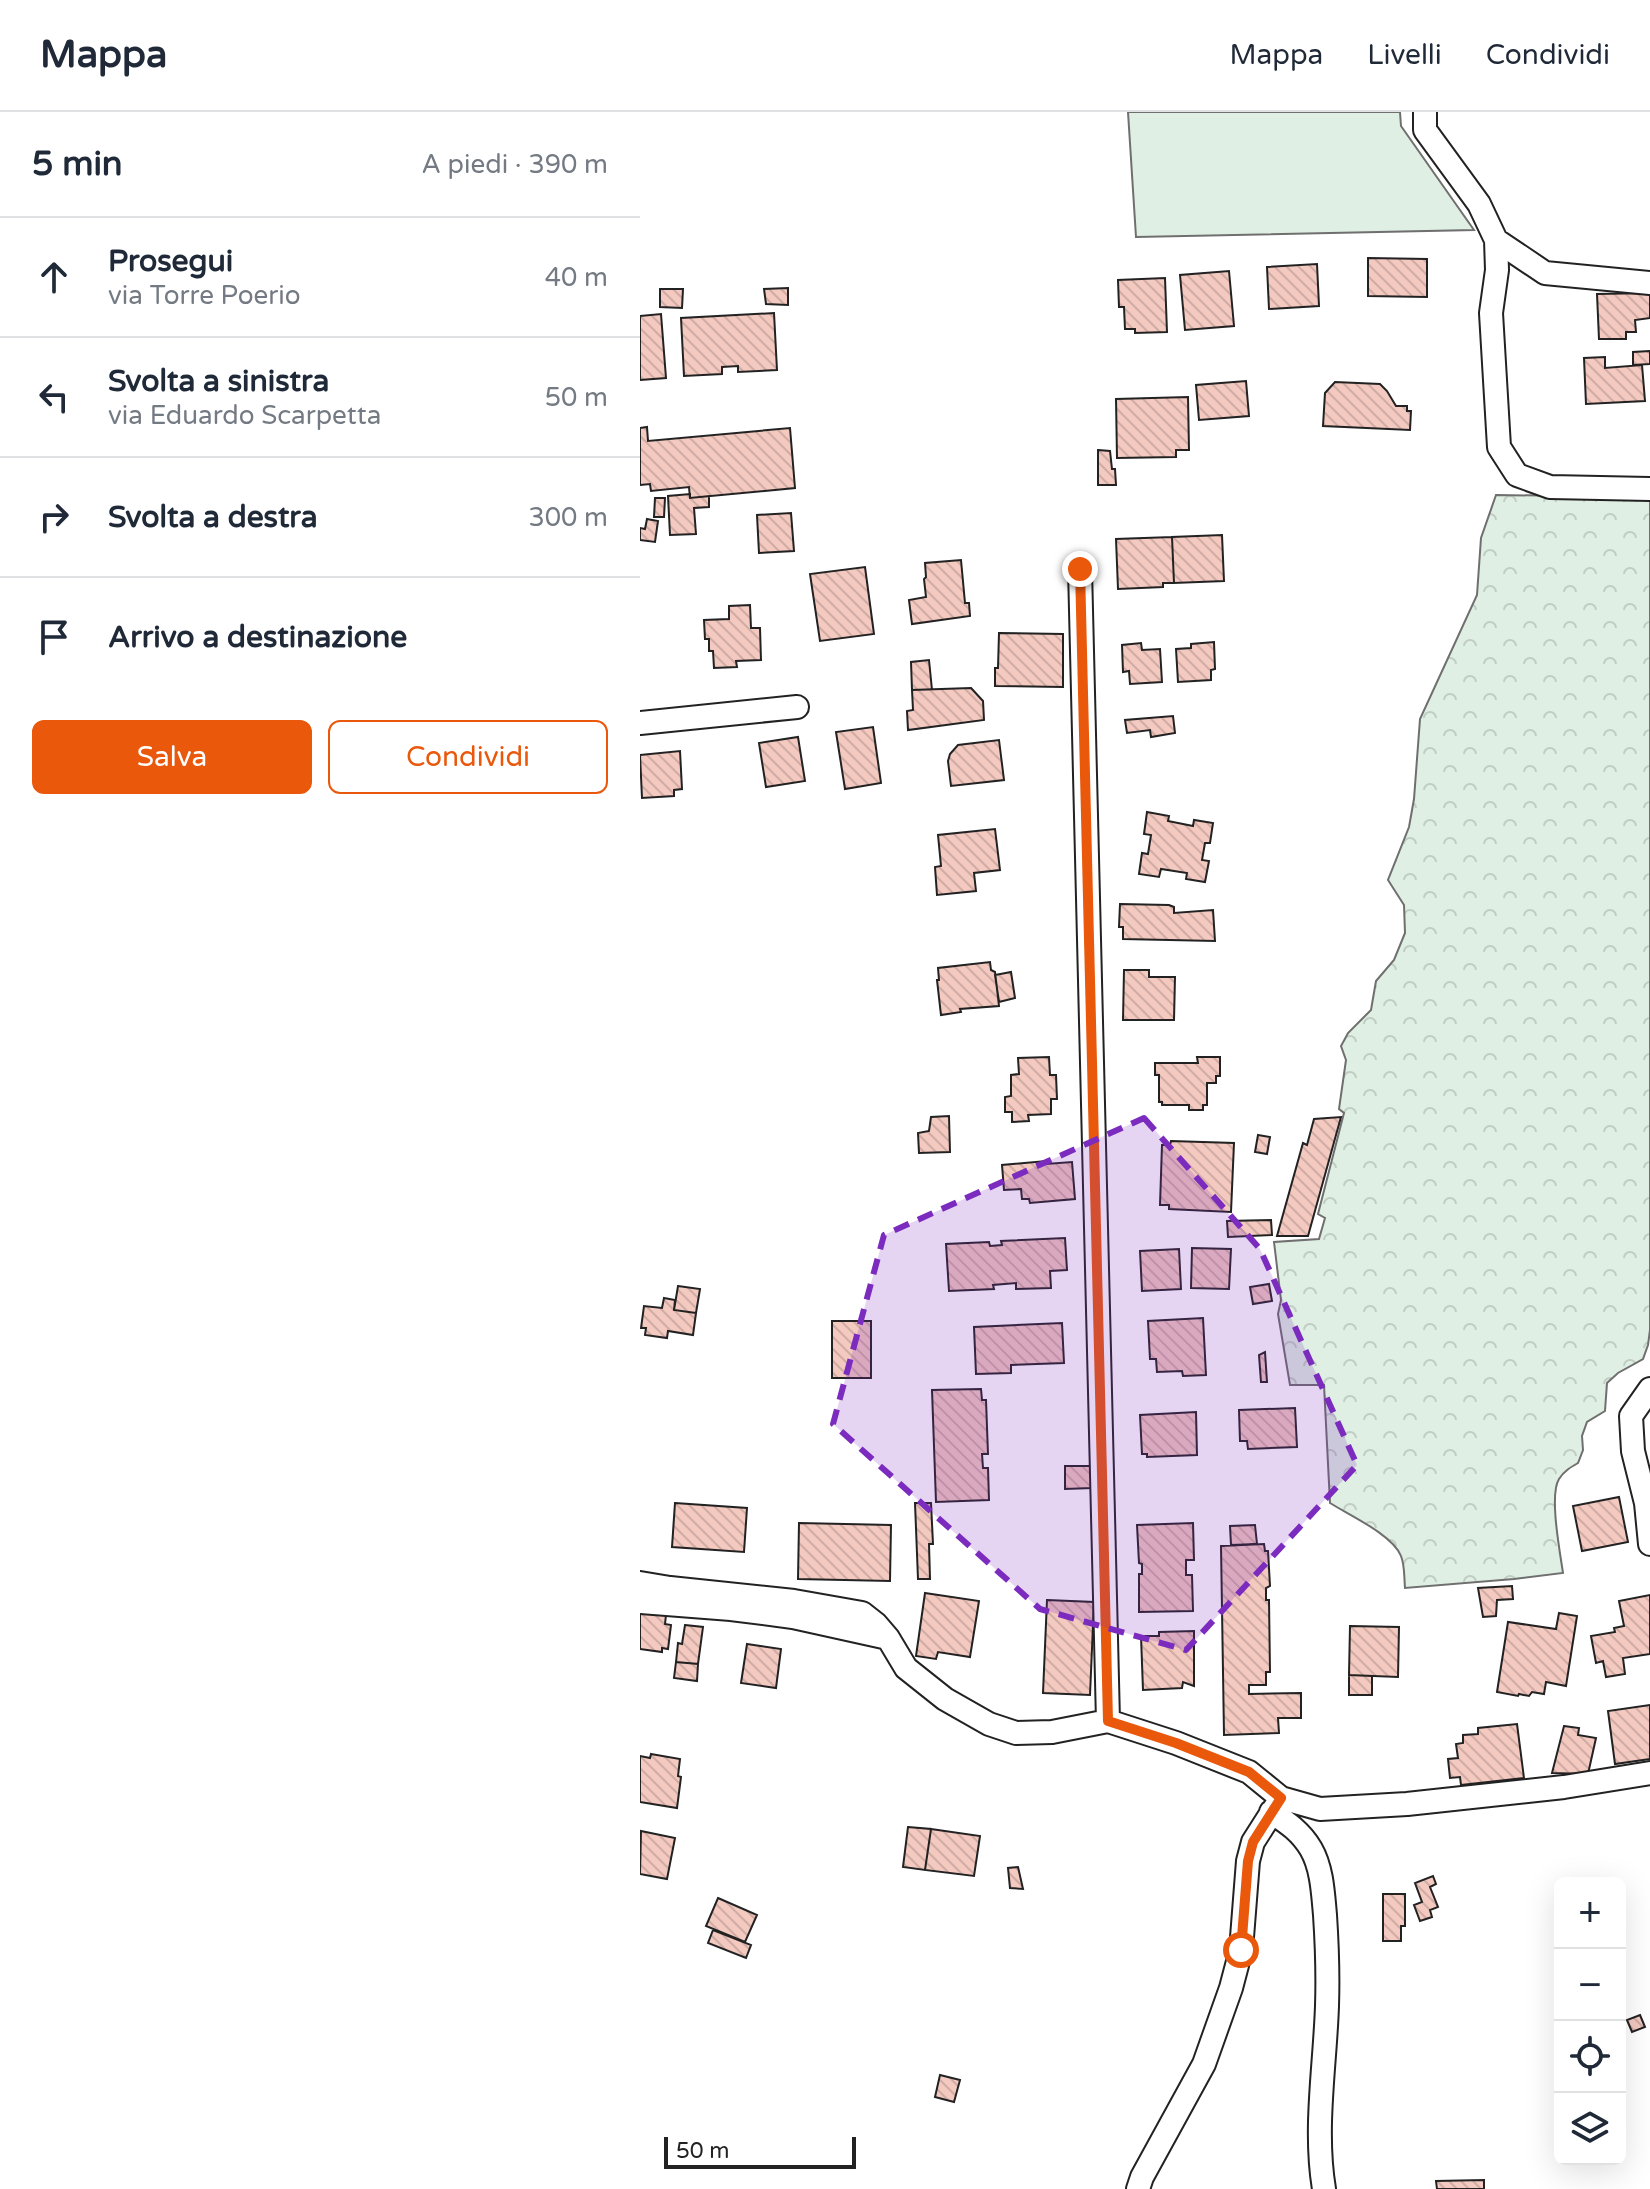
<!DOCTYPE html>
<html lang="it">
<meta charset="utf-8">
<style>
body{margin:0;font-family:"Varela Round",sans-serif;background:#f6f6f7;color:#1f2937}
.controls{position:absolute;right:24px;bottom:24px;display:grid;overflow:hidden;border-radius:12px;box-shadow:0 8px 32px #0002}
.controls button{width:72px;height:72px;display:grid;place-items:center;padding:0;border:0;border-bottom:2px solid #e0e1e3;background:#fff;color:#1f2937;font:40px sans-serif}
.scale{position:absolute;left:24px;bottom:20px;width:192px;box-sizing:border-box;padding-left:8px;border:4px solid #222;border-top:0;font-size:22px;line-height:28px;white-space:nowrap;color:#222;-webkit-text-stroke:6px #fff;paint-order:stroke}
.stop{position:absolute;width:24px;height:24px;margin:-18px;border:6px solid #ea580c;border-radius:50%;background:#fff}
.stop.end{background:#ea580c;border-color:#fff;box-shadow:0 2px 8px #0008}
.list{margin:0;padding:0;list-style:none}
h2{display:flex;justify-content:space-between;align-items:center;height:104px;margin:0;padding:0 32px;font-size:34px}
h2 small{font-size:26px;font-weight:400;color:#747a83}
.list li{display:grid;grid-template-columns:52px 1fr auto;gap:24px;align-items:center;box-sizing:border-box;height:120px;padding:0 32px;border-top:2px solid #e0e1e3}
.list b{display:block;font-size:30px;white-space:nowrap}
.list p{margin:0;font-size:26px;white-space:nowrap;color:#747a83}
.list em{font-size:26px;font-style:normal;color:#747a83}
.actions{display:flex;gap:16px;padding:24px 32px}
.actions a{flex:1;padding:18px 0;border:2px solid #ea580c;border-radius:12px;text-align:center;font-size:28px;color:#ea580c}
.actions .main{background:#ea580c;color:#fff}
.icon{flex:none;width:44px;height:44px;fill:none;stroke:currentColor;stroke-width:2;stroke-linecap:round;stroke-linejoin:round}
.map{position:relative;flex:none;width:1010px;height:2077px;overflow:hidden}
header{display:flex;align-items:center;gap:48px;box-sizing:border-box;height:112px;padding:0 40px;background:#fff;border-bottom:2px solid #e0e1e3}
header strong{font-size:38px}
nav{display:flex;gap:44px;margin-inline-start:auto;font-size:28px}
main{display:flex}
aside{flex:1;background:#fff}
.map>svg:first-child{display:block}
.green{fill:#e0efe3;stroke:#6f6f6f;stroke-width:2}
.forest{fill:url(#forest-crowns);stroke:#6f6f6f;stroke-width:2}
.building{fill:url(#building-back-hatch);stroke:#222;stroke-width:2}
.lines{fill:none;stroke-linecap:round;stroke-linejoin:round}
.street-casing{stroke:#222;stroke-width:26}
.street{stroke:#fff;stroke-width:22}
.route{stroke:#ea580c;stroke-width:10}
.marked{fill:#7b2cbf;fill-opacity:0.2;stroke:#7b2cbf;stroke-width:6;stroke-dasharray:16 10;stroke-linejoin:round}
</style>
<header>
<strong>Mappa</strong>
<nav><a>Mappa</a><a>Livelli</a><a>Condividi</a></nav>
</header>
<main>
<aside>
<h2>5 min<small>A piedi · 390 m</small></h2>
<ul class="list">
<li><svg class="icon" aria-label="ahead" viewBox="0 0 24 24"><path d="M12 20V5M6 11l6-6 6 6"/></svg><div><b>Prosegui</b><p>via Torre Poerio</p></div><em>40 m</em></li>
<li><svg class="icon" aria-label="left" viewBox="0 0 24 24"><path d="M17 20v-9H6M10 6l-5 5 5 5"/></svg><div><b>Svolta a sinistra</b><p>via Eduardo Scarpetta</p></div><em>50 m</em></li>
<li><svg class="icon" aria-label="right" viewBox="0 0 24 24"><path d="M7 20v-9h11M14 6l5 5-5 5"/></svg><div><b>Svolta a destra</b></div><em>300 m</em></li>
<li><svg class="icon" aria-label="arrive" viewBox="0 0 24 24"><path d="M6 21V4h12l-3 4 3 4H6"/></svg><div><b>Arrivo a destinazione</b></div></li>
</ul>
<div class="actions"><a class="main">Salva</a><a>Condividi</a></div>
</aside>
<div class="map">
<svg width="1010" height="2077" viewBox="0 0 1010 2077">
<defs>
<pattern id="forest-crowns" width="20" height="18" patternUnits="userSpaceOnUse" patternTransform="scale(2)"><rect width="20" height="18" fill="#e0efe3"/><path d="M2 6a3 3 0 1 1 6 0M12 15a3 3 0 1 1 6 0" fill="none" stroke="#c0cdc2"/></pattern>
<pattern id="building-back-hatch" width="6" height="6" patternUnits="userSpaceOnUse" patternTransform="scale(2)"><rect width="6" height="6" fill="#f3c9c0"/><path d="M-1 5l2 2M0 0l6 6M5-1l2 2" fill="none" stroke="#d0aca5"/></pattern>
</defs>
<rect width="100%" height="100%" fill="#fff"/>
<!-- green -->
<path class="green" d="M 488,0 L 760,0 L 761,14 L 834,118 L 496,125 Z"/>
<!-- forest -->
<path class="forest" d="M 856,383 L 1010,385 L 1010,1218 L 1008,1233 L 1003,1247 L 978,1261 L 967,1271 L 965,1299 L 947,1310 L 942,1324 L 943,1338 L 938,1351 C 931,1355 924,1359 919,1367 C 909,1383 920,1440 923,1461 L 874,1467 L 765,1476 C 764,1465 765,1454 761,1444 C 753,1423 709,1403 690,1391 L 684,1273 L 650,1273 L 638,1202 L 641,1188 L 634,1130 L 679,1127 L 685,1106 L 678,1102 L 704,1001 L 699,997 L 706,948 L 701,934 L 708,921 L 731,898 L 736,869 L 754,848 L 765,821 L 764,793 L 748,768 L 769,715 L 774,687 L 780,607 L 837,483 L 841,426 Z"/>
<!-- building -->
<path class="building" d="M 728,146 L 787,147 L 787,185 L 728,184 Z
M 677,152 L 679,194 L 629,197 L 627,155 Z
M 589,159 L 594,214 L 545,218 L 540,163 Z
M 525,166 L 527,220 L 495,221 L 495,217 L 485,217 L 484,195 L 479,195 L 478,168 Z
M 148,176 L 148,193 L 126,192 L 124,177 Z
M 20,177 L 43,177 L 42,196 L 20,195 Z
M 1010,181 L 1010,206 L 995,208 L 996,220 L 986,220 L 986,227 L 959,227 L 957,182 Z
M 134,201 L 137,258 L 98,260 L 98,254 L 82,255 L 82,262 L 44,264 L 41,206 Z
M 21,202 L 26,266 L 0,268 L 0,204 Z
M 1010,239 L 1010,252 L 993,253 L 993,240 Z
M 965,245 L 965,256 L 1002,253 L 1005,289 L 946,292 L 944,246 Z
M 606,269 L 609,304 L 559,308 L 556,273 Z
M 695,270 L 740,272 L 747,279 L 756,294 L 767,294 L 767,299 L 771,299 L 770,318 L 683,314 L 685,281 Z
M 548,285 L 549,338 L 536,338 L 536,345 L 477,346 L 476,287 Z
M 7,315 L 8,329 L 150,316 L 155,376 L 50,386 L 49,375 L 11,379 L 10,372 L 0,373 L 0,316 Z
M 458,338 L 470,339 L 472,357 L 475,357 L 476,373 L 458,373 Z
M 50,382 L 50,386 L 69,384 L 69,395 L 54,396 L 56,422 L 30,423 L 28,384 Z
M 15,386 L 25,386 L 24,405 L 14,405 Z
M 151,401 L 154,439 L 119,441 L 117,403 Z
M 7,407 L 18,409 L 15,430 L 0,428 L 0,416 L 5,417 Z
M 582,423 L 584,469 L 534,471 L 532,425 Z
M 532,425 L 534,471 L 523,471 L 523,475 L 478,477 L 476,427 Z
M 321,448 L 325,491 L 329,491 L 330,504 L 272,512 L 269,488 L 286,485 L 284,467 L 286,465 L 285,451 Z
M 225,455 L 234,522 L 180,529 L 170,462 Z
M 110,493 L 111,516 L 120,516 L 121,548 L 96,549 L 97,555 L 74,556 L 73,539 L 69,539 L 69,527 L 65,527 L 64,508 L 89,507 L 89,494 Z
M 359,521 L 423,522 L 423,575 L 355,574 L 355,556 L 358,556 Z
M 574,530 L 575,557 L 571,558 L 571,568 L 538,570 L 536,537 L 551,536 L 551,532 Z
M 501,531 L 502,538 L 520,537 L 522,570 L 490,572 L 489,559 L 483,560 L 482,533 Z
M 289,548 L 292,578 L 272,578 L 271,550 Z
M 331,576 L 343,589 L 344,608 L 268,618 L 267,599 L 273,598 L 272,578 Z
M 533,604 L 535,621 L 511,625 L 510,618 L 487,621 L 485,608 Z
M 233,615 L 241,671 L 205,677 L 196,620 Z
M 158,625 L 165,669 L 126,675 L 119,631 Z
M 359,628 L 364,668 L 311,674 L 308,649 L 310,642 L 318,633 Z
M 40,639 L 42,677 L 34,678 L 34,684 L 2,686 L 0,643 Z
M 507,700 L 529,704 L 528,709 L 553,714 L 554,708 L 573,711 L 570,731 L 565,731 L 562,748 L 569,749 L 565,770 L 546,767 L 547,761 L 521,757 L 519,765 L 499,762 L 502,741 L 508,742 L 511,723 L 504,722 Z
M 355,717 L 360,758 L 334,761 L 336,779 L 297,783 L 295,755 L 301,754 L 298,723 Z
M 480,792 L 529,793 L 534,795 L 534,801 L 573,798 L 575,829 L 483,827 L 483,815 L 479,815 Z
M 350,850 L 351,858 L 355,860 L 359,894 L 320,897 L 321,900 L 301,903 L 297,868 L 299,868 L 298,856 Z
M 484,858 L 509,858 L 509,865 L 535,865 L 534,908 L 483,908 Z
M 371,860 L 375,886 L 359,890 L 355,863 Z
M 409,945 L 410,963 L 416,963 L 417,987 L 411,987 L 411,1002 L 388,1003 L 389,1009 L 372,1010 L 372,1000 L 365,1000 L 365,985 L 371,984 L 371,963 L 379,962 L 378,946 Z
M 557,945 L 580,945 L 580,964 L 576,964 L 576,971 L 567,971 L 567,993 L 563,993 L 563,998 L 549,998 L 549,993 L 522,993 L 522,990 L 519,990 L 519,963 L 515,963 L 515,951 L 558,951 Z
M 309,1004 L 310,1040 L 279,1041 L 278,1021 L 289,1019 L 291,1005 Z
M 701,1005 L 668,1124 L 637,1124 L 663,1031 L 667,1033 L 674,1007 Z
M 618,1023 L 630,1025 L 627,1042 L 615,1040 Z
M 531,1029 L 594,1031 L 591,1100 L 529,1097 L 529,1093 L 520,1093 L 522,1033 L 530,1033 Z
M 406,1049 L 406,1052 L 432,1050 L 435,1087 L 390,1091 L 389,1087 L 382,1087 L 381,1077 L 364,1078 L 362,1053 Z
M 631,1108 L 632,1123 L 588,1125 L 587,1109 Z
M 425,1126 L 427,1158 L 410,1159 L 411,1176 L 376,1177 L 376,1171 L 353,1173 L 354,1177 L 309,1179 L 306,1132 L 349,1130 L 350,1134 L 362,1133 L 361,1129 Z
M 552,1136 L 591,1137 L 589,1177 L 551,1176 Z
M 539,1137 L 541,1177 L 502,1179 L 500,1139 Z
M 629,1172 L 632,1189 L 613,1192 L 610,1175 Z
M 38,1174 L 60,1177 L 56,1201 L 34,1198 Z
M 24,1186 L 35,1188 L 34,1198 L 56,1201 L 53,1223 L 28,1219 L 27,1226 L 5,1223 L 6,1216 L 1,1216 L 4,1194 L 22,1196 Z
M 563,1206 L 566,1263 L 543,1264 L 542,1259 L 517,1260 L 516,1247 L 510,1247 L 508,1209 Z
M 192,1209 L 231,1209 L 231,1266 L 192,1266 Z
M 422,1211 L 424,1251 L 371,1253 L 371,1261 L 336,1262 L 334,1215 Z
M 625,1240 L 627,1270 L 621,1270 L 619,1243 Z
M 341,1277 L 342,1288 L 346,1288 L 348,1342 L 342,1342 L 343,1356 L 348,1356 L 349,1388 L 296,1390 L 292,1278 Z
M 655,1296 L 657,1335 L 608,1337 L 607,1329 L 600,1329 L 599,1298 Z
M 556,1300 L 557,1343 L 507,1345 L 507,1342 L 502,1342 L 500,1303 Z
M 425,1354 L 452,1354 L 452,1376 L 425,1377 Z
M 979,1385 L 988,1430 L 942,1439 L 933,1394 Z
M 35,1391 L 107,1396 L 104,1440 L 32,1435 Z
M 275,1391 L 291,1391 L 293,1432 L 289,1432 L 290,1467 L 278,1467 Z
M 159,1411 L 251,1413 L 250,1469 L 158,1467 Z
M 553,1411 L 554,1448 L 546,1448 L 546,1463 L 552,1463 L 553,1499 L 499,1500 L 499,1462 L 502,1462 L 502,1452 L 499,1451 L 497,1413 Z
M 615,1413 L 617,1432 L 591,1433 L 590,1414 Z
M 624,1432 L 625,1439 L 628,1439 L 630,1474 L 626,1476 L 626,1488 L 629,1488 L 630,1560 L 626,1560 L 626,1573 L 609,1573 L 609,1582 L 661,1581 L 661,1606 L 638,1606 L 639,1621 L 584,1623 L 581,1434 Z
M 872,1474 L 873,1487 L 857,1488 L 856,1504 L 843,1505 L 838,1476 Z
M 285,1481 L 339,1489 L 330,1545 L 298,1540 L 296,1547 L 276,1544 Z
M 1010,1483 L 1010,1542 L 983,1546 L 985,1562 L 966,1565 L 963,1549 L 956,1551 L 951,1524 L 975,1520 L 974,1516 L 984,1514 L 979,1489 Z
M 407,1488 L 454,1490 L 450,1583 L 403,1581 Z
M 0,1500 L 26,1503 L 25,1512 L 31,1513 L 28,1537 L 22,1536 L 22,1540 L 0,1537 Z
M 919,1501 L 937,1504 L 926,1574 L 906,1570 L 904,1582 L 892,1580 L 889,1584 L 879,1582 L 878,1584 L 857,1580 L 868,1510 L 916,1517 Z
M 45,1513 L 63,1515 L 58,1552 L 36,1550 L 38,1531 L 42,1532 Z
M 710,1514 L 759,1515 L 758,1565 L 709,1563 Z
M 554,1519 L 554,1574 L 543,1570 L 542,1576 L 503,1578 L 501,1524 L 519,1524 L 519,1520 Z
M 107,1532 L 141,1537 L 136,1576 L 101,1571 Z
M 36,1550 L 58,1552 L 57,1569 L 34,1566 Z
M 709,1563 L 732,1564 L 732,1583 L 709,1583 Z
M 1010,1593 L 1010,1647 L 975,1652 L 968,1599 Z
M 877,1612 L 884,1666 L 821,1673 L 820,1665 L 810,1666 L 808,1647 L 818,1646 L 816,1632 L 823,1631 L 823,1623 L 838,1622 L 838,1616 Z
M 924,1614 L 939,1616 L 938,1623 L 956,1626 L 948,1662 L 912,1661 Z
M 11,1642 L 40,1647 L 38,1664 L 41,1665 L 37,1696 L 0,1690 L 0,1644 L 10,1646 Z
M 268,1715 L 291,1717 L 285,1758 L 263,1755 Z
M 291,1717 L 340,1724 L 334,1764 L 285,1758 Z
M 1,1719 L 35,1726 L 27,1767 L 0,1762 Z
M 378,1755 L 383,1777 L 370,1776 L 368,1756 Z
M 793,1764 L 796,1772 L 790,1775 L 798,1795 L 790,1798 L 792,1805 L 780,1809 L 774,1793 L 782,1790 L 775,1771 Z
M 743,1782 L 765,1782 L 765,1814 L 761,1814 L 761,1829 L 743,1829 Z
M 78,1786 L 117,1803 L 105,1830 L 66,1814 Z
M 73,1818 L 111,1833 L 106,1846 L 68,1831 Z
M 1000,1903 L 1005,1915 L 992,1920 L 987,1908 Z
M 300,1963 L 320,1968 L 314,1990 L 295,1985 Z
M 844,2068 L 844,2077 L 797,2077 L 796,2069 Z"/>
<g class="lines">
<!-- street casing -->
<g class="street-casing">
<path id="street" d="M 785,0 L 785,18 L 839,92 L 856,128 L 857,158 L 851,201 L 859,335 L 877,363 L 910,375 L 1010,377
M 856,128 L 905,161 L 1010,171
M 440,457 L 468,1609
M 0,611 L 157,595
M 1010,1277 L 991,1304 L 993,1339 L 1006,1391 L 1010,1432
M 0,1471 L 30,1476 L 154,1489 L 222,1501 L 236,1512 L 248,1526 L 266,1556 L 305,1587 L 349,1612 L 376,1621 L 412,1620 L 468,1609 L 536,1631 L 609,1660 L 641,1686 L 680,1697 L 767,1692 L 924,1675 L 1010,1661
M 0,1490 L 91,1497 L 153,1505 L 248,1526
M 631,1700 C 648,1711 661,1720 671,1737 C 682,1756 683,1781 685,1803 C 687,1833 688,1864 687,1894 C 685,1954 674,2017 684,2077
M 498,2077 L 502,2065 L 564,1952 L 591,1876 L 601,1838 L 608,1749 L 613,1730 L 641,1686"/>
</g>
<!-- street -->
<use href="#street" class="street"/>
</g>
<g class="lines">
<!-- route -->
<path class="route" d="M 440,457 L 468,1609 L 536,1631 L 609,1660 L 641,1686 L 613,1730 L 608,1749 L 601,1838"/>
</g>
<!-- marked area -->
<path class="marked" d="M 504,1006 L 620,1137 L 717,1353 L 546,1538 L 400,1497 L 193,1312 L 244,1123 Z"/>
</svg>
<div class="controls">
<button>+</button>
<button>−</button>
<button><svg class="icon" aria-label="locate" viewBox="0 0 24 24"><circle cx="12" cy="12" r="6"/><path d="M12 2v4M12 18v4M2 12h4M18 12h4"/></svg></button>
<button><svg class="icon" aria-label="layers" viewBox="0 0 24 24"><path d="M12 4l9 5-9 5-9-5zM3 14l9 5 9-5"/></svg></button>
</div>
<div class="scale">50 m</div>
<div class="stop" style="left:601px;top:1838px"></div>
<div class="stop end" style="left:440px;top:457px"></div>
</div>
</main>
